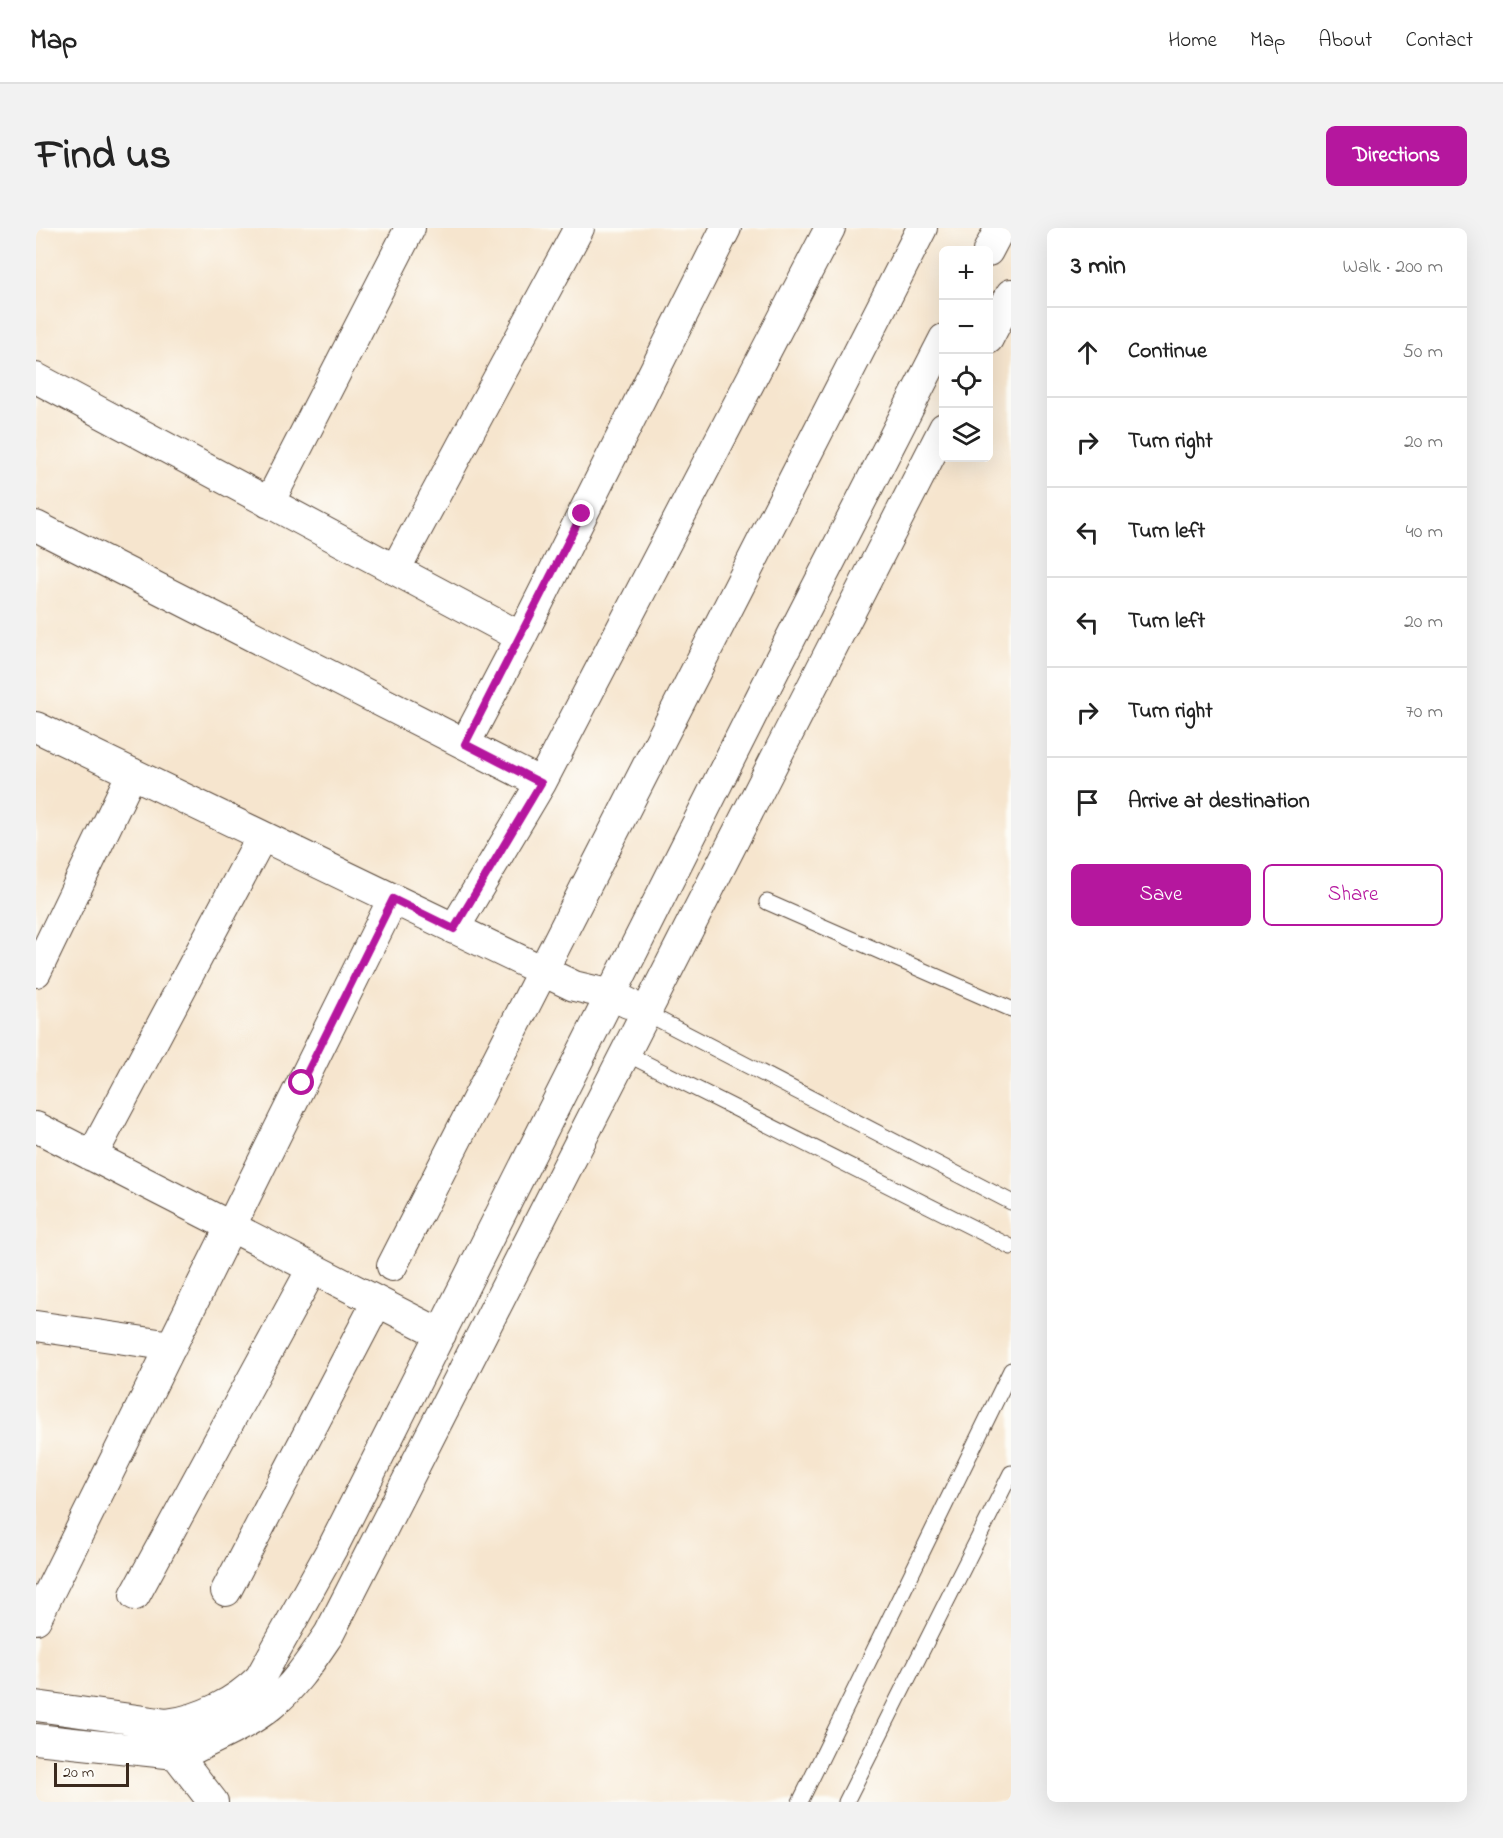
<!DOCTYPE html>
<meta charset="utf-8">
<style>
body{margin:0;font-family:"Indie Flower",sans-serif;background:#f2f2f2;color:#222}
.controls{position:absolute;right:18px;top:18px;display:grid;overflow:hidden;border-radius:9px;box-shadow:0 6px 24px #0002}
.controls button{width:54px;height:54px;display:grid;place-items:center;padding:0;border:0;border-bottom:2px solid #e0e0e0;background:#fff;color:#222;font:30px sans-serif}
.scale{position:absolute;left:18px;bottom:15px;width:75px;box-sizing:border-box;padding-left:6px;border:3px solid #3b2a1e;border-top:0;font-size:16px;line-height:21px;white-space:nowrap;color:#3b2a1e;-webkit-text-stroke:4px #fdfcf7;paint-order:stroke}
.stop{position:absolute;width:18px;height:18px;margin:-14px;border:4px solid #b5179e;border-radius:50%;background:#fff}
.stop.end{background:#b5179e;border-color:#fff;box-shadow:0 2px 6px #0008}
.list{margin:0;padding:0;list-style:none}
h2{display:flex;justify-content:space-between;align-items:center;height:78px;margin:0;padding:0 24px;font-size:26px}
h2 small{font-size:20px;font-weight:400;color:#767676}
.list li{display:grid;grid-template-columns:39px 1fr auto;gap:18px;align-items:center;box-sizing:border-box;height:90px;padding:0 24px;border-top:2px solid #e0e0e0}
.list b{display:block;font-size:22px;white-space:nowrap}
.list em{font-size:20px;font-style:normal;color:#767676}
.actions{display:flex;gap:12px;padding:18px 24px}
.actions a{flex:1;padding:14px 0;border:2px solid #b5179e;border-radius:9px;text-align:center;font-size:21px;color:#b5179e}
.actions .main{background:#b5179e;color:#fff}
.icon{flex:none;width:33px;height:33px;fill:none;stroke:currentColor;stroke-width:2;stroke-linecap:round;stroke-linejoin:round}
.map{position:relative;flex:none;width:975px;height:1574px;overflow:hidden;border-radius:9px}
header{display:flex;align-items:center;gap:36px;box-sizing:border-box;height:84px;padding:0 30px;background:#fff;border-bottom:2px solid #e0e0e0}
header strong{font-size:28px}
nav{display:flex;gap:33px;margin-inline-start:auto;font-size:21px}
.intro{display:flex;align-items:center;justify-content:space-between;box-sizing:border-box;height:144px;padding:0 36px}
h1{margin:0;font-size:42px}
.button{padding:15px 27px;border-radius:9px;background:#b5179e;color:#fff;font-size:21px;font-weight:700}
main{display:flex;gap:36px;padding:0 36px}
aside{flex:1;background:#fff;border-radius:9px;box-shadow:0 6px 24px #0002}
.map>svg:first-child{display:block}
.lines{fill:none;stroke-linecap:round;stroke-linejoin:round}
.service-casing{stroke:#574638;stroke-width:17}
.minor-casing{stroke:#574638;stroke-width:32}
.service{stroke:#fff;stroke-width:15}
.minor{stroke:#fff;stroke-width:30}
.route{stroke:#b5179e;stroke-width:8}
</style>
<header>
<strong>Map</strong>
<nav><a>Home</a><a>Map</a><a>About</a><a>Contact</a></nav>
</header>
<div class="intro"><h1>Find us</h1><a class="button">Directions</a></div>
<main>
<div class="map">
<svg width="975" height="1574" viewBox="0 0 975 1574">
<rect width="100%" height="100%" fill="#fdfcf7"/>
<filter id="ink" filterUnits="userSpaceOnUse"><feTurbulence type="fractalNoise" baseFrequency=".0167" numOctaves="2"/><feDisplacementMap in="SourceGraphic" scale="12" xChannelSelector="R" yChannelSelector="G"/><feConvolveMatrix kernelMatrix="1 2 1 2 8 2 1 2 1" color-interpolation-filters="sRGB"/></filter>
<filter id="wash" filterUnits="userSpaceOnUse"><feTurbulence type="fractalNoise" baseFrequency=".008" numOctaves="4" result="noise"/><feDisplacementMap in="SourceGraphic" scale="24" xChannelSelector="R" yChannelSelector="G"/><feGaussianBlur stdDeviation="1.35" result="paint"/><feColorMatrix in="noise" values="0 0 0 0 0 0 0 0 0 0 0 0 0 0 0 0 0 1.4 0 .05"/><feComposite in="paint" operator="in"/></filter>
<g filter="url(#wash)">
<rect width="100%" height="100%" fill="#f6e5ce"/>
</g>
<g filter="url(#ink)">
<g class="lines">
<!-- service casing -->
<g class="service-casing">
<path id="service" d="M 731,674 L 975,781
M 610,785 L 975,974
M 589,825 L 975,1019
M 764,1574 L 975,1142
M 810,1574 L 975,1245"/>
</g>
<!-- minor casing -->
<g class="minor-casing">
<path id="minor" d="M 952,23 L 964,0
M 952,111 L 975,66
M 0,150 L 485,409
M 233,275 L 374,0
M 0,298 L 505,555
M 359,342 L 543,0
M 0,499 L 538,758 L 576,767 L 592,775
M 429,516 L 485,409 L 690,0
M 418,701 L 505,555 L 794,0
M 0,744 L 96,545
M 0,899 L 405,1106
M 56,928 L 226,608
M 356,1038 L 886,0
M 0,1098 L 136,1118
M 190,1363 L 341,1074
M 99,1367 L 276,1041
M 0,1391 L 357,671
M 0,1478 L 131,1496 C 165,1492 200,1474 224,1450 L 298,1317 L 743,433 L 908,111
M 135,1510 L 140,1526 L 177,1574
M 0,1511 L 140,1526 L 157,1521 C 182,1508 212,1496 234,1478 C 258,1459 276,1431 293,1406 L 908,200"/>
</g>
<!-- service -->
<use href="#service" class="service"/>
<!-- minor -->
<use href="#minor" class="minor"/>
</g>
</g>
<g class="lines" filter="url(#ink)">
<!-- route -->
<path class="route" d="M 266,855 L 357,671 L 418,701 L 505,555 L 429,516 L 546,286"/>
</g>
</svg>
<div class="controls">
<button>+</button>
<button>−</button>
<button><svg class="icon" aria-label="locate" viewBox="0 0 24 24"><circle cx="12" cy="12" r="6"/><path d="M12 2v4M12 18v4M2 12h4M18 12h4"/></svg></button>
<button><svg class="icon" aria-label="layers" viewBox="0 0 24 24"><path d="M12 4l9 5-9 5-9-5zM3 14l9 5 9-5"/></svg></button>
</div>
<div class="scale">20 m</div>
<div class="stop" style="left:266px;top:855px"></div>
<div class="stop end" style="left:546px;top:286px"></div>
</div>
<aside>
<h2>3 min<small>Walk · 200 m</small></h2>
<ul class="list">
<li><svg class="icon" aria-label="ahead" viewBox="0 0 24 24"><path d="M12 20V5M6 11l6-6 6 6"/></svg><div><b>Continue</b></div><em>50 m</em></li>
<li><svg class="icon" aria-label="right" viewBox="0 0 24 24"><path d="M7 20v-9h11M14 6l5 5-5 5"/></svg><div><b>Turn right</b></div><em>20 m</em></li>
<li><svg class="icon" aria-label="left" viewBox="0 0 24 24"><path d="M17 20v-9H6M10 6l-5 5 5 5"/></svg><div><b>Turn left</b></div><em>40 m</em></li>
<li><svg class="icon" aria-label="left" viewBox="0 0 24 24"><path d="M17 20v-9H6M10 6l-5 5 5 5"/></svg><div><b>Turn left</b></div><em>20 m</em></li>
<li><svg class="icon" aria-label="right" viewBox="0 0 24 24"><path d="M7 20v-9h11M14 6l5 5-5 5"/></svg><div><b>Turn right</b></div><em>70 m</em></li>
<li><svg class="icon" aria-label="arrive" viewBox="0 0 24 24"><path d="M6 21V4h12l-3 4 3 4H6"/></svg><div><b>Arrive at destination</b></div></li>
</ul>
<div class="actions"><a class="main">Save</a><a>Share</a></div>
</aside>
</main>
